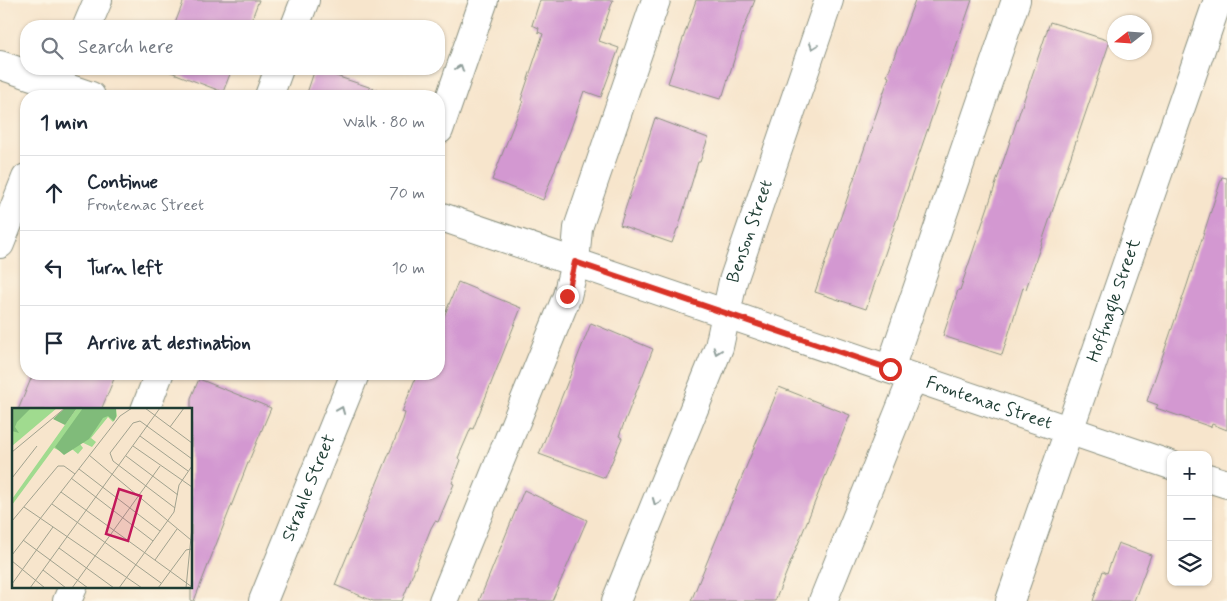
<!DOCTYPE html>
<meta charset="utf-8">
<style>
body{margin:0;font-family:Mynerve,sans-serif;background:#f6f6f7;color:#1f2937}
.controls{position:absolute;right:15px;bottom:15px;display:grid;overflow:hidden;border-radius:10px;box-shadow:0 1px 4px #0004}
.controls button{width:45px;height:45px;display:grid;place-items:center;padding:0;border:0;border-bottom:1px solid #e0e1e3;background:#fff;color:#1f2937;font:25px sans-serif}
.compass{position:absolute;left:1107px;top:15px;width:45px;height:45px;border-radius:50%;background:#fff;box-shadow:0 1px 4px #0004;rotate:253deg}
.stop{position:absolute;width:15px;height:15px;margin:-11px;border:4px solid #d93025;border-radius:50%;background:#fff}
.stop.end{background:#d93025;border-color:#fff;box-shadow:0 1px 5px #0008}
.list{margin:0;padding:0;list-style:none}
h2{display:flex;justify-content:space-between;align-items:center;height:65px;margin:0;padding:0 20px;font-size:21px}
h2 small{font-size:16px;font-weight:400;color:#747a83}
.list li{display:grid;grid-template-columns:32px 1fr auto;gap:15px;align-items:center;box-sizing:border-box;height:75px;padding:0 20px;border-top:1px solid #e0e1e3}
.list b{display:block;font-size:19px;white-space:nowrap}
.list p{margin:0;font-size:16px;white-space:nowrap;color:#747a83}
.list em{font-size:16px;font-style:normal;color:#747a83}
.icon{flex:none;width:28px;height:28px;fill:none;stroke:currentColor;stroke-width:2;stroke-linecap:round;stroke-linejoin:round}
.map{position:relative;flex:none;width:1227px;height:601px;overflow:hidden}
.search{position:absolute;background:#fff;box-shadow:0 1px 4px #0004;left:20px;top:20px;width:425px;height:55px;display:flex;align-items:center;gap:12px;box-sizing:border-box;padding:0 18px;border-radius:20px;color:#747a83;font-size:19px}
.panel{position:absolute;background:#fff;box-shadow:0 1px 4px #0004;left:20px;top:90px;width:425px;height:290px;border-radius:20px}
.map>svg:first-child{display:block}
.building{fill:#d398d1}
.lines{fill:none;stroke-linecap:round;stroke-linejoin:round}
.minor-casing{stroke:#8b9180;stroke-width:30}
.minor{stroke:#fff;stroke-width:28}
.oneway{stroke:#8f9e9a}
.route{stroke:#d93025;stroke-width:6}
.labels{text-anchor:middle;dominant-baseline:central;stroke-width:4.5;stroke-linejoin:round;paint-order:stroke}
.street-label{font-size:18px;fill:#1f3d34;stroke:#fcf5e5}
.inset-road{fill:none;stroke:#a1a28f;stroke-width:1}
.view{fill:#c2185b;fill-opacity:0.15;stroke:#c2185b;stroke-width:2.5}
.inset-edge{fill:none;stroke:#1f3d34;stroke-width:2.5}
</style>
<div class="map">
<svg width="1227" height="601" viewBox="0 0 1227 601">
<rect width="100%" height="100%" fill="#fcf5e5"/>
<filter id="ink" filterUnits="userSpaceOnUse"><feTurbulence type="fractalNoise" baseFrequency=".02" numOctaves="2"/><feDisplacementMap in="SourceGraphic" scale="10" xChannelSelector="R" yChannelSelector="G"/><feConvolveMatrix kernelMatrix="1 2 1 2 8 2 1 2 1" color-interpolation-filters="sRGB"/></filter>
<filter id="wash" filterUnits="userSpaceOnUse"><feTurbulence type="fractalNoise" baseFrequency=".0096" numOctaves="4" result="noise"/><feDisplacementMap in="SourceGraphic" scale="20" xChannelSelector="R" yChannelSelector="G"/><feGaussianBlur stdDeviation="1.12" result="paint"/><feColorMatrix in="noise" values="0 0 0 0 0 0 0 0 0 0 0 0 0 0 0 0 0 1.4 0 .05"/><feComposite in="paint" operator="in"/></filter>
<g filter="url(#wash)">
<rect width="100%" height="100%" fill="#f7e5cc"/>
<g id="blocks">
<!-- building -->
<path class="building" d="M 184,0 L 259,0 L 249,26 L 174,26 Z
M 540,0 L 613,0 L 599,41 L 619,48 L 601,97 L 584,91 L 570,131 L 543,200 L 492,180 L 523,101 L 521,100 L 543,34 L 538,32 L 539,28 L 532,25 Z
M 696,0 L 755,0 L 744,28 L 723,95 L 722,95 L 720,99 L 668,83 Z
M 915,0 L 972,0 L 866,309 L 815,292 L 889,77 L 887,76 Z
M 1050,22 L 1110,41 L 1026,289 L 1023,288 L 1002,355 L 943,336 L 958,290 L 960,290 Z
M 163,69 L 232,69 L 223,92 Z
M 315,69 L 384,92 L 383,96 L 306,96 Z
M 655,118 L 708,138 L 700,162 L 698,162 L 678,229 L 677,229 L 672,243 L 620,225 Z
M 1222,177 L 1227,178 L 1227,430 L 1212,424 L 1211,427 L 1156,408 L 1158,405 L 1147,401 L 1187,285 Z
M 458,282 L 521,308 L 473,429 L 471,428 L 458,458 L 461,460 L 452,483 L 454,484 L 438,522 L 435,521 L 431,528 L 402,601 L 373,601 L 335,585 L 403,420 L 405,413 L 402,412 L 417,374 L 439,374 L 439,329 Z
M 591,323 L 653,349 L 619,436 L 622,438 L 605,478 L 539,454 Z
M 33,374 L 116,374 L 101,410 L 18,410 Z
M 199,379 L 271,408 L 248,463 L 194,601 L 191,601 L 191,398 Z
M 779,387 L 850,415 L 775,601 L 691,601 Z
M 524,490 L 587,520 L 552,601 L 479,601 Z
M 1118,543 L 1151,555 L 1134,601 L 1093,601 L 1103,571 L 1107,573 Z"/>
</g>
</g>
<g filter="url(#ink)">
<use href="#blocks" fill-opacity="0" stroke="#8b9180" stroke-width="1"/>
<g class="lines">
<!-- minor casing -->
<g class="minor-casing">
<g id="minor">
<path d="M 87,26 L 98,0"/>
<path d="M 295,26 L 305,0"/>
<path d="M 0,65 L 91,96"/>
<path d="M 269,96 L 279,69"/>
<path d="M 439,130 L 484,0"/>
<path id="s1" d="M 439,216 L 1171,465"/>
<path d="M 0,244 L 26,178"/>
<path d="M 890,369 L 1016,0"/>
<path d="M 145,410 L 159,374"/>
<path d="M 1208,478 L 1227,484"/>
<path d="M 67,601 L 73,587"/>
<path id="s2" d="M 263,601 L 355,374"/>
<path d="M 443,601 L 567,296 L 575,263 L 578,228 L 656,0"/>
<path id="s3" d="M 616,601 L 719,347 L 733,281 L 829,0"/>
<path d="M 823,601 L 913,377"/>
<path id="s4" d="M 1010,601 L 1218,0"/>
</g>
</g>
<!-- minor -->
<use href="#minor" class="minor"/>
</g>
<!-- one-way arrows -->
<defs><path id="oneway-chevron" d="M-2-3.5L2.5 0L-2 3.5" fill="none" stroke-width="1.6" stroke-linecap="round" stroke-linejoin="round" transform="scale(1.25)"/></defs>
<g class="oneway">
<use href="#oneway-chevron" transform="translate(813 46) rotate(109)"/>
<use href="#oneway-chevron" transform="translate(460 68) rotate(-71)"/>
<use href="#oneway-chevron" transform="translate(717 351) rotate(109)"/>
<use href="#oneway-chevron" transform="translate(341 410) rotate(-68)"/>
<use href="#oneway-chevron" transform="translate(656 502) rotate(112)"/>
</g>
</g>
<g class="lines" filter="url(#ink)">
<!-- route -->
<path class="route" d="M 567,296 L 575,262 L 890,369"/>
</g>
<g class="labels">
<!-- street labels -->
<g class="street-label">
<text stroke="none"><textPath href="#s3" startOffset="394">Benson Street</textPath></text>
<text stroke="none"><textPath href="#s4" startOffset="318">Hoffnagle Street</textPath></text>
<text stroke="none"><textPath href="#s1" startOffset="581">Frontenac Street</textPath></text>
<text stroke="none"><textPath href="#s2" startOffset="122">Strahle Street</textPath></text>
</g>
</g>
<!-- overview -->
<g transform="translate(12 408)">
<rect width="180" height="180" fill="#f7e5cc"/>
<path d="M 0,0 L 45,0 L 0,38 ZM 65,0 L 104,0 L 105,8 L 101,14 L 96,9 L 79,30 L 84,34 L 80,39 L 65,32 L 71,40 L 66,46 L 55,37 L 48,43 L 42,40 L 0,97 L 0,91 Z" fill="#a0db8f"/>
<path d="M 0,0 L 19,0 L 5,14 L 3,19 L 7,25 L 0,23 ZM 53,0 L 65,0 L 53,17 L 41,11 ZM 71,0 L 104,0 L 104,9 L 102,13 L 96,8 L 91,10 L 77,31 L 52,47 L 43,39 Z" fill="#80bb7a"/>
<path class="inset-road" d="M 133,0 L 180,35M 158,19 L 172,0M 128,28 L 176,63M 121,38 L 180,79M 0,44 L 53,0M 77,47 L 179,132M 114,48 L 166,87M 67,61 L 148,123M 0,70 L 25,38M 59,70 L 141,133M 49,84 L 180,179M 40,96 L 149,175M 12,99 L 130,180M 163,100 L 101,53 L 98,45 L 121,15 L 128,13 L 180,51M 0,113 L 46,58 L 52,58 L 63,66M 11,132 L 76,180M 47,140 L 102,180M 0,147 L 108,8 L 120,0M 143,152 L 165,121M 0,153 L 33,180M 31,162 L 54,180M 0,176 L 41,119M 18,180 L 148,0M 60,180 L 148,58M 107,180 L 162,104 L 167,77 L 180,58M 146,180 L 174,142 L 179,141M 174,180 L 180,119"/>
<path class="view" d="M 107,81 L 129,88 L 116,133 L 94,126 Z"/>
<rect width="180" height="180" class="inset-edge"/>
</g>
</svg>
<div class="controls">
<button>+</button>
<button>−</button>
<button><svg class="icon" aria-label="layers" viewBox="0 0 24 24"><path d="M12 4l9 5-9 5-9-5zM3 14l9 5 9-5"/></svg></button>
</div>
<svg class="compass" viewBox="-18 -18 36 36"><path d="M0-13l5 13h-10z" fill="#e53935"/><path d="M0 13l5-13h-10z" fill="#747a83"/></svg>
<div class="stop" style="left:890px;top:369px"></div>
<div class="stop end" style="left:567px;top:296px"></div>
<div class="search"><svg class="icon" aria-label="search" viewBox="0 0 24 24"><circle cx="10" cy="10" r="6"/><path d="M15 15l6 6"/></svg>Search here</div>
<section class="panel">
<h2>1 min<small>Walk · 80 m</small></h2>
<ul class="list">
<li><svg class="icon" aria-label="ahead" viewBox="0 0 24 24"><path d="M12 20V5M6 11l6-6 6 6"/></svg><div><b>Continue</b><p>Frontenac Street</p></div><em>70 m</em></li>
<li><svg class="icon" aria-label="left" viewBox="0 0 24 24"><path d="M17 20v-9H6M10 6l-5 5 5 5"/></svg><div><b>Turn left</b></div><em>10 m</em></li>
<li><svg class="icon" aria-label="arrive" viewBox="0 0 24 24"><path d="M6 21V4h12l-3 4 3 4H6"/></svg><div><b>Arrive at destination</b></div></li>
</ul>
</section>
</div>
